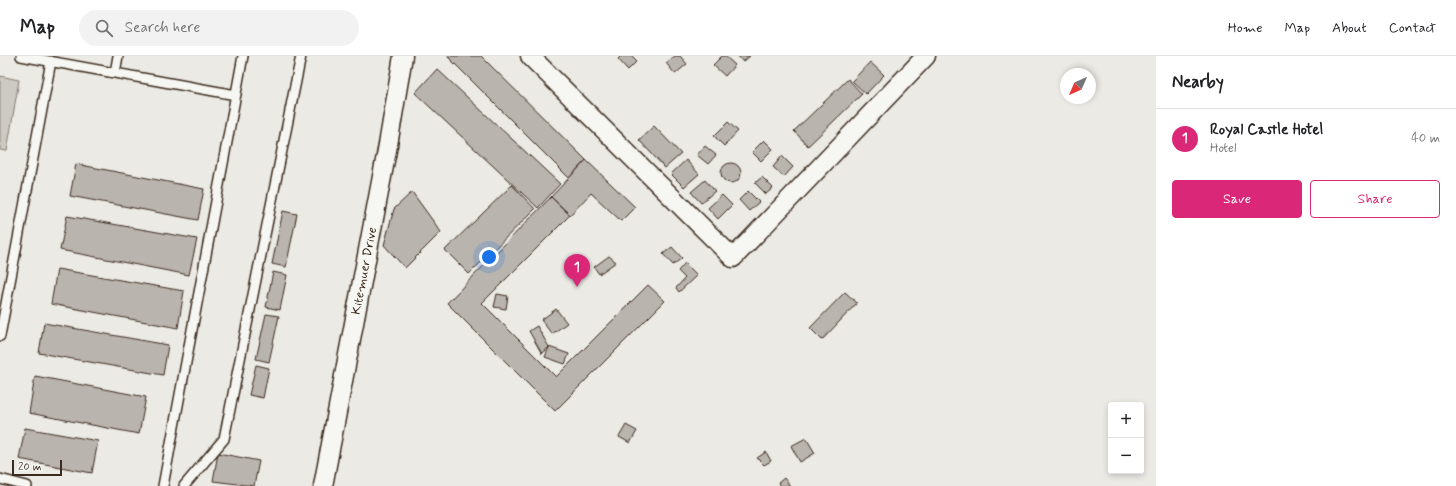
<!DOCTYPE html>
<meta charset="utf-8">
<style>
body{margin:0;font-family:Mynerve,sans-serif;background:#f2f2f2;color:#202124}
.controls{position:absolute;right:12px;bottom:12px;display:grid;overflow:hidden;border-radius:4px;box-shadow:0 2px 6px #0003}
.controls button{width:36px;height:36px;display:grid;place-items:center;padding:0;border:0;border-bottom:1px solid #e0e0e0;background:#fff;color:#202124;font:20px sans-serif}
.compass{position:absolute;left:1060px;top:12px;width:36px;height:36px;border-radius:50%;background:#fff;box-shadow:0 2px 6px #0003;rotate:225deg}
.scale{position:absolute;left:12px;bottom:10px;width:50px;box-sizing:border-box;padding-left:4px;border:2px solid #3b2a1e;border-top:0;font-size:11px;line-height:14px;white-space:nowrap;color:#3b2a1e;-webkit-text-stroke:3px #f6f6f2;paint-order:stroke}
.you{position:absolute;left:489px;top:201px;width:14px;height:14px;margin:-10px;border:3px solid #fff;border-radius:50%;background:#1a73e8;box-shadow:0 0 0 6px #1a73e833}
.badge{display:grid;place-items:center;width:26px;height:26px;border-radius:50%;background:#db2777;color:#fff;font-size:13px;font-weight:700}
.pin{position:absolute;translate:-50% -33px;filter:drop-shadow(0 1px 2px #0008)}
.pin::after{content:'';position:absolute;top:21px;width:14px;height:12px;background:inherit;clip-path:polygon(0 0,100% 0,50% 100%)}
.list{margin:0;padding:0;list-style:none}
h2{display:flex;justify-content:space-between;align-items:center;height:52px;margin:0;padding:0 16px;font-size:17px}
h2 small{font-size:13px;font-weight:400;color:#757577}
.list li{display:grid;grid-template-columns:26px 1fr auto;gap:12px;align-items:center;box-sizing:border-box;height:60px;padding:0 16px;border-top:1px solid #e0e0e0}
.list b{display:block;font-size:15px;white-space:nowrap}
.list p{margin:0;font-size:13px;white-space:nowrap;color:#757577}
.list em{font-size:13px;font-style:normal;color:#757577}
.actions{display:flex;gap:8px;padding:12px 16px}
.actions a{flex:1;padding:9px 0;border:1px solid #db2777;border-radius:4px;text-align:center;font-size:14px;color:#db2777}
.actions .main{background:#db2777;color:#fff}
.icon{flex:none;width:22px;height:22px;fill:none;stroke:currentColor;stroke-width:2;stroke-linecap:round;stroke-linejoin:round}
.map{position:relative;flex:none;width:1156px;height:430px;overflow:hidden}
header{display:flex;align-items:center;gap:24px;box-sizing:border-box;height:56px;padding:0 20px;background:#fff;border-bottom:1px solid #e0e0e0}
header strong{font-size:19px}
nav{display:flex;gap:22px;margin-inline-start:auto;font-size:14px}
.search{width:280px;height:36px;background:#f2f2f2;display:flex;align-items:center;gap:10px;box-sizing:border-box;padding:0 14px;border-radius:22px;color:#757577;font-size:15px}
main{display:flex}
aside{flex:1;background:#fff}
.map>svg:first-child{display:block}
.green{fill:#cdcac4;stroke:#847a71}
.building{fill:#bab4ae;stroke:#3b2a1e}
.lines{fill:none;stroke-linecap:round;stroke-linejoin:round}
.lane-casing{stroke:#3b2a1e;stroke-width:12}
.street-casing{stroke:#3b2a1e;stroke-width:21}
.lane{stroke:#f6f6f2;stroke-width:9}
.street{stroke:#f6f6f2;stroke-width:18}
.labels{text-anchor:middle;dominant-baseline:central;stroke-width:3;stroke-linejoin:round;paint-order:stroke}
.street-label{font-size:13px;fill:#3b2a1e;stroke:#f6f6f2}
</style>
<header>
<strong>Map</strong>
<div class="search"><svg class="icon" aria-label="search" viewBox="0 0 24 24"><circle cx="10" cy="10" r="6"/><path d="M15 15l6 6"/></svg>Search here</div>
<nav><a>Home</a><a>Map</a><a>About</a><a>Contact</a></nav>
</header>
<main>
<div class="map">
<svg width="1156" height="430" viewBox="0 0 1156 430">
<rect width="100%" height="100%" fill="#ebeae5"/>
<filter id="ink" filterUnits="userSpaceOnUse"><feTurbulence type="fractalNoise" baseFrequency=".025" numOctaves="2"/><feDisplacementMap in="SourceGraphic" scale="8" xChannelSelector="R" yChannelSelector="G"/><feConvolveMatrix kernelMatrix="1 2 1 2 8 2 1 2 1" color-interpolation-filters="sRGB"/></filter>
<g filter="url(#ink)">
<!-- green -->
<path class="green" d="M 0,20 L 19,24 L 7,95 L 0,94 Z"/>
<!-- building -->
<path class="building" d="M 447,0 L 481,0 L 586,104 L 569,122 Z
M 621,0 L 632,0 L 637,5 L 628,14 L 618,3 Z
M 675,0 L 680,0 L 687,8 L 675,18 L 666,7 Z
M 722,0 L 725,0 L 735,9 L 725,20 L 713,9 Z
M 738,0 L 750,0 L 743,6 Z
M 870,6 L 884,19 L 866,38 L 852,25 Z
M 437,13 L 560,128 L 538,152 L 415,37 Z
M 848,23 L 862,38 L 808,90 L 794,75 Z
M 728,66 L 738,75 L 724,90 L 714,80 Z
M 654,70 L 681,98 L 665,112 L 639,84 Z
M 764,84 L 773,93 L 761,105 L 752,96 Z
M 705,90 L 716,99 L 708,108 L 697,99 Z
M 782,100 L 793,111 L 784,121 L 773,111 Z
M 586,104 L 635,151 L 621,165 L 591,137 L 570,159 L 551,141 Z
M 686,104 L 699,118 L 684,131 L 671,118 Z
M721 117a10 10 0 1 1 20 0a10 10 0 1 1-20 0Z
M 76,108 L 204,133 L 198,164 L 70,140 Z
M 762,121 L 773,132 L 766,138 L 755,127 Z
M 705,124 L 715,135 L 701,147 L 691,136 Z
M 512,129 L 535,153 L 469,218 L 445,194 Z
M 748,135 L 759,146 L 749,155 L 739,144 Z
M 412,136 L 441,176 L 405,212 L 384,189 L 394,153 Z
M 722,139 L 732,149 L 718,163 L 708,152 Z
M 551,141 L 570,159 L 482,247 L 556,321 L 648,229 L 665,245 L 555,355 L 447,247 Z
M 283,155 L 297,158 L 286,211 L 272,208 Z
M 67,160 L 197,183 L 189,219 L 60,194 Z
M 672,191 L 682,202 L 673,209 L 663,198 Z
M 609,200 L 616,206 L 599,218 L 594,211 Z
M 685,207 L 697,219 L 679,236 L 676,232 L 685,222 L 678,215 Z
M 57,213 L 184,235 L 178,272 L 51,248 Z
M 273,216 L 287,219 L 280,254 L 266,251 Z
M 845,236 L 857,247 L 822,284 L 810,272 Z
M 497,238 L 508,240 L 506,253 L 494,251 Z
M 556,253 L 567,267 L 552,278 L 541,264 Z
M 266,258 L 279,260 L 269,306 L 256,303 Z
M 44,267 L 168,289 L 163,319 L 39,297 Z
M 537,270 L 549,291 L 542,298 L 529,275 Z
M 549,291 L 569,298 L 565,308 L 545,301 Z
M 256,309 L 269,312 L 263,342 L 249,339 Z
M 35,320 L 146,341 L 139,378 L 29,357 Z
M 626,369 L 637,375 L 630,387 L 619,381 Z
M 25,372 L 98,385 L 92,417 L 19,403 Z
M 806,382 L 815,397 L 800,406 L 791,390 Z
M 766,396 L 771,405 L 764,409 L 757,402 Z
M 218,397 L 259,405 L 254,430 L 213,425 Z
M 784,422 L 790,430 L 780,430 L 778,427 Z"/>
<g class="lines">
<!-- lane casing -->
<g class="lane-casing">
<path id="lane" d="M 21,0 L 236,39
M 115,17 L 118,0
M 0,280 L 51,5
M 0,423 L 27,430
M 163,430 L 243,0
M 184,430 L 224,383 L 301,0"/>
</g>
<!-- street casing -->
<g class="street-casing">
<g id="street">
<path d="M 530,0 L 733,202 L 926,0"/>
<path id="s1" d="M 323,430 L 388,89 L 403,0"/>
</g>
</g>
<!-- lane -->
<use href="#lane" class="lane"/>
<!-- street -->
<use href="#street" class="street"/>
</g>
</g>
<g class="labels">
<!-- street labels -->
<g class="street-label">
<text stroke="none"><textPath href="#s1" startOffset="219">Kitemuer Drive</textPath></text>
</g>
</g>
</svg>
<div class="controls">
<button>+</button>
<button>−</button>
</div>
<svg class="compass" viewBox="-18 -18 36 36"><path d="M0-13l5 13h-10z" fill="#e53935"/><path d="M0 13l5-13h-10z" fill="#757577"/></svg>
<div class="scale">20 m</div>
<div class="you"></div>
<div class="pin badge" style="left:577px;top:231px">1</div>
</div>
<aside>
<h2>Nearby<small></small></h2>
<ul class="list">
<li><span class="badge">1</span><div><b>Royal Castle Hotel</b><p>Hotel</p></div><em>40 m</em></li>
</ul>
<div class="actions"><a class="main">Save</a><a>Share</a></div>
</aside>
</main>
